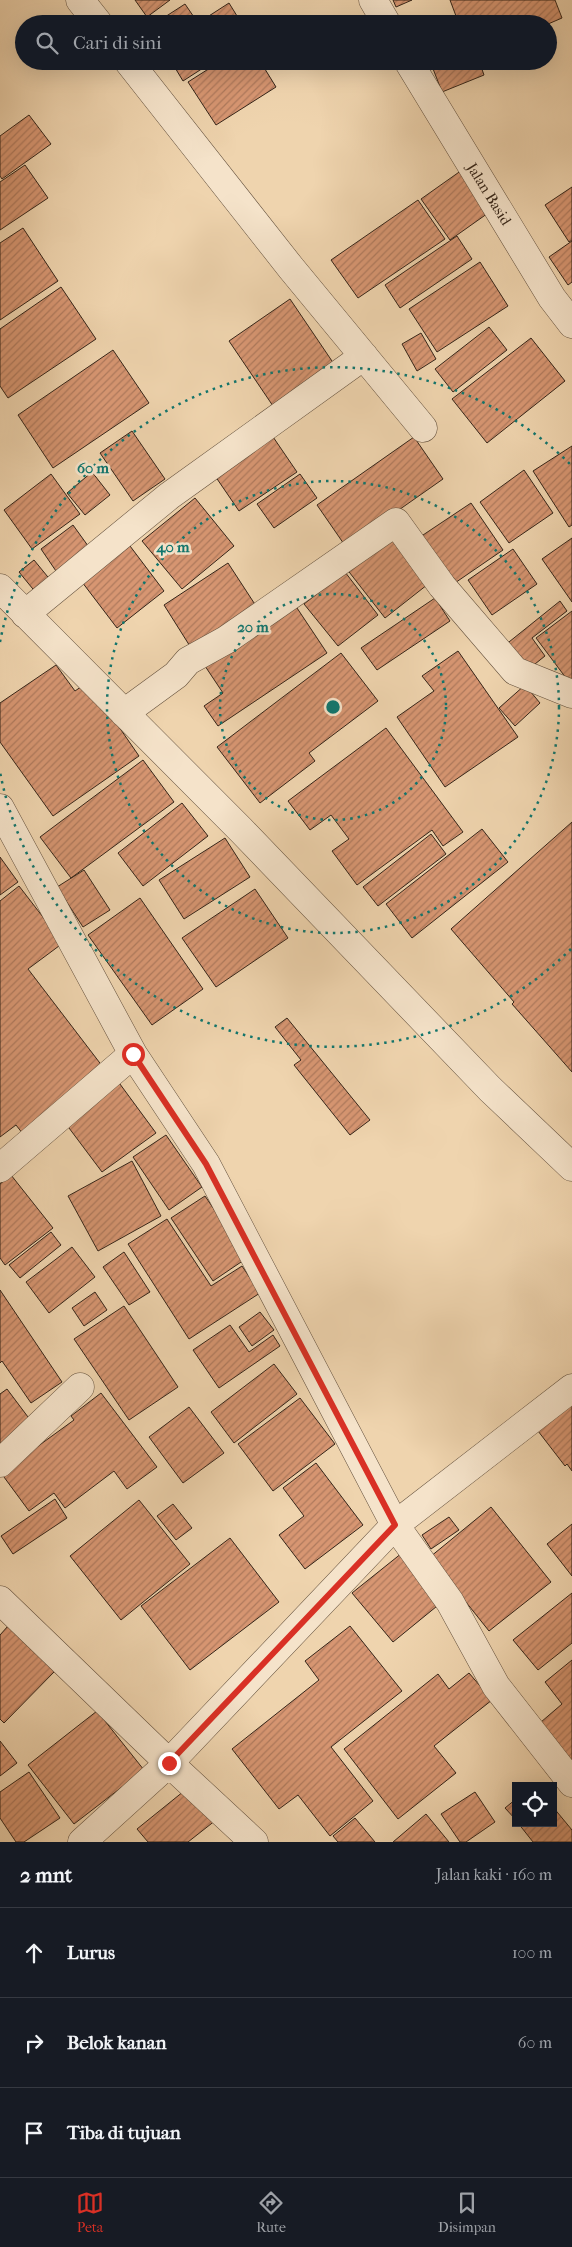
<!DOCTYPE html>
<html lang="id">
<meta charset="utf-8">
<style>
body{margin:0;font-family:"IM FELL French Canon",serif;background:#20242c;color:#f1f3f6}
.controls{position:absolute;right:15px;bottom:15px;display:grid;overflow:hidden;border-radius:0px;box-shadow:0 5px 20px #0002}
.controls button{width:45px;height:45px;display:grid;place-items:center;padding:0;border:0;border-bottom:1px solid #363941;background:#171b24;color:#f1f3f6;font:25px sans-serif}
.stop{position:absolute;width:15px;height:15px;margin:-11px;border:4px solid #d93025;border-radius:50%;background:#fff}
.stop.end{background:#d93025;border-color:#fff;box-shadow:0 1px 5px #0008}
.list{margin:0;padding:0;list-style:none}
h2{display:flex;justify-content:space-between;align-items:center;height:65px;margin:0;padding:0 20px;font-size:21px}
h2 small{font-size:16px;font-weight:400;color:#9ea1a6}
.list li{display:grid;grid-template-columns:32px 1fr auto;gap:15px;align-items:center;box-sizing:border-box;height:90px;padding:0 20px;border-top:1px solid #363941}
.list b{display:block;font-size:19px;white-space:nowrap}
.list em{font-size:16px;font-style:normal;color:#9ea1a6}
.icon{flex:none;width:28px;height:28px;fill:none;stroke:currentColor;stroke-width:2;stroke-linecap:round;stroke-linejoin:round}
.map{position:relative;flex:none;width:572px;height:1842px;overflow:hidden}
.search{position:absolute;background:#171b24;box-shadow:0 5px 20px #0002;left:15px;right:15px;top:15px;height:55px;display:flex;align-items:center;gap:12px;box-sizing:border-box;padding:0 18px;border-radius:28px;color:#9ea1a6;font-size:19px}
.sheet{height:335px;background:#171b24}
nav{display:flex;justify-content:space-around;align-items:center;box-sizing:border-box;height:70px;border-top:1px solid #363941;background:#171b24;font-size:14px;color:#9ea1a6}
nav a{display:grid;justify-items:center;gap:2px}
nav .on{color:#d93025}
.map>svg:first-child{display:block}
.building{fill:url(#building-hatch);stroke:#352519}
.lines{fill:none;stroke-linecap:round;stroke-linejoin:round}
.street-casing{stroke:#64513e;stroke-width:29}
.street{stroke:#f5e3ca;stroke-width:28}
.route{stroke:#d93025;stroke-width:6}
.ring{fill:none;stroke:#0f766e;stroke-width:2.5;stroke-dasharray:2.5 5}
.labels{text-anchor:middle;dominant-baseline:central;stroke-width:5;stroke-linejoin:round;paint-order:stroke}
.street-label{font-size:15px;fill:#352519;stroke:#f5e3ca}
.centre{fill:#0f766e;stroke:#f5e3ca;stroke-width:2.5}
.ring-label{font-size:15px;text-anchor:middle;font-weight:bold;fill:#0f766e;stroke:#f5e3ca;stroke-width:5;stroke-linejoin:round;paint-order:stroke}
</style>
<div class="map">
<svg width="572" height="1842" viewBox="0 0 572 1842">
<defs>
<pattern id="building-hatch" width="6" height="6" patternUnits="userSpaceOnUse" patternTransform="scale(1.25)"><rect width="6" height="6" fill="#d79672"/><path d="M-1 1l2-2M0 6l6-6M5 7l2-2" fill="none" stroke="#af7a5d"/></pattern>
</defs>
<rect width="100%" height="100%" fill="#efd4ae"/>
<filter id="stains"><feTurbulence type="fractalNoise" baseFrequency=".004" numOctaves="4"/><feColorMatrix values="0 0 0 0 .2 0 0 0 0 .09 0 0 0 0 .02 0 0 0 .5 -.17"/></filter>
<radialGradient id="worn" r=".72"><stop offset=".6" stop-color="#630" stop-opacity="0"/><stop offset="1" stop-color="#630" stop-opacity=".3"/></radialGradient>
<!-- building -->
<path class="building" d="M 135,0 L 170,0 L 147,17 Z
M 393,0 L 412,0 L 396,7 Z
M 450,0 L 555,0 L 562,18 L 548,24 L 459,24 Z
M 229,3 L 242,24 L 154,24 L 185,4 L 198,23 Z
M 171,61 L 214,61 L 183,81 Z
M 221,61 L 260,61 L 276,87 L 216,125 L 188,82 Z
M 430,61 L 479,61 L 484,75 L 442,92 Z
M 29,115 L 51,144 L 2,179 L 0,176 L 0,136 Z
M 25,165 L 48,198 L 0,230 L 0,182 Z
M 462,170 L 491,211 L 450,240 L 421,199 Z
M 572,187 L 572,240 L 569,242 L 545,205 Z
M 418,200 L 445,239 L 358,298 L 331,260 Z
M 23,228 L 58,281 L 0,320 L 0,243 Z
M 457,236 L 472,259 L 400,308 L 385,285 Z
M 572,241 L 572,282 L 568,285 L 549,257 Z
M 480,262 L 508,306 L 437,352 L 409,309 Z
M 61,287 L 96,339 L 8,398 L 0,386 L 0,329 Z
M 290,299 L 334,364 L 273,406 L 229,341 Z
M 489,327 L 507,350 L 453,392 L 435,369 Z
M 421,333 L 436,359 L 417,371 L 402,344 Z
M 531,338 L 565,381 L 487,443 L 452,399 Z
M 113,350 L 149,403 L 53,468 L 18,415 Z
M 132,431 L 165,479 L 133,501 L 100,453 Z
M 269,431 L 297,472 L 239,511 L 211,470 Z
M 414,437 L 443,479 L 346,547 L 317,505 Z
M 572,446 L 572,525 L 569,527 L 533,471 Z
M 524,470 L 553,513 L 509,543 L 480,502 Z
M 92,472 L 110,495 L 85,515 L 67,493 Z
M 51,474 L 80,514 L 32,549 L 4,510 Z
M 300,474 L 317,498 L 274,528 L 257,504 Z
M 195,498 L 234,546 L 182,589 L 142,541 Z
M 471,503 L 503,550 L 449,587 L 417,539 Z
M 73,525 L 91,550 L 58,574 L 41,549 Z
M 393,531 L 432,581 L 385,618 L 346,568 Z
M 572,538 L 572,602 L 542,559 Z
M 130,546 L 164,591 L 117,628 L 82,582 Z
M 513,549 L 537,584 L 492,615 L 468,580 Z
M 34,560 L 52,582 L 37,594 L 19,572 Z
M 228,563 L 258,609 L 193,651 L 164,605 Z
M 345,572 L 378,615 L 338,646 L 304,604 Z
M 435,598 L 450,621 L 377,670 L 361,648 Z
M 560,601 L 567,611 L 532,638 L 545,656 L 525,672 L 504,646 Z
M 295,605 L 327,653 L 218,726 L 204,706 L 223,693 L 205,666 Z
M 572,611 L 572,680 L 569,682 L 536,638 Z
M 458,651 L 518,737 L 445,787 L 397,717 L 434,691 L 422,676 Z
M 341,653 L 378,701 L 309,753 L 315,761 L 260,803 L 217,747 Z
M 56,665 L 75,691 L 88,682 L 139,756 L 53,816 L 0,742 L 0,703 Z
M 525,685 L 540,703 L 515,726 L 499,708 Z
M 386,728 L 463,832 L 443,846 L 432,830 L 357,885 L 332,851 L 349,839 L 331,815 L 310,830 L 288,801 Z
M 143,760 L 174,802 L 71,878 L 40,837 Z
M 182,803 L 208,836 L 143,886 L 118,853 Z
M 572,822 L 572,1072 L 512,1004 L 514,1002 L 451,929 Z
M 482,829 L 508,862 L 412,938 L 386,904 Z
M 431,834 L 446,854 L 378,906 L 363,887 Z
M 225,838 L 250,877 L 184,919 L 159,880 Z
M 0,857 L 18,882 L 0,895 Z
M 84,870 L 110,910 L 83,927 L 57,887 Z
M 19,886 L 63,943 L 28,969 L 106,1071 L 23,1134 L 16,1125 L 0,1137 L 0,901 Z
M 255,889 L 288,938 L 216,987 L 182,938 Z
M 140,898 L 203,989 L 152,1025 L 88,935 Z
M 287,1018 L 370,1120 L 350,1135 L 294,1065 L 301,1060 L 275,1027 Z
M 117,1080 L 156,1133 L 102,1172 L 63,1120 Z
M 166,1135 L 202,1187 L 169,1210 L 133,1157 Z
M 132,1161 L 161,1216 L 98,1251 L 68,1196 Z
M 11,1175 L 53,1228 L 5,1265 L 0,1258 L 0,1184 Z
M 205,1196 L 247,1258 L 213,1281 L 171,1218 Z
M 167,1219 L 211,1286 L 242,1266 L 260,1293 L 189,1339 L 128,1244 Z
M 51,1232 L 61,1245 L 20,1278 L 9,1265 Z
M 72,1247 L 95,1277 L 49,1313 L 26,1282 Z
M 124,1252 L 150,1292 L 129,1305 L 103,1267 Z
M 0,1290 L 62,1382 L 31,1403 L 2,1361 L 0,1363 Z
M 95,1292 L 107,1310 L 84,1326 L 72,1308 Z
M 124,1306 L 178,1387 L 129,1420 L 74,1339 Z
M 260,1312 L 274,1330 L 252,1346 L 239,1327 Z
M 230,1325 L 249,1352 L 273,1335 L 280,1346 L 219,1388 L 193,1350 Z
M 274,1364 L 297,1394 L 234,1443 L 211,1412 Z
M 7,1389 L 31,1421 L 0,1444 L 0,1394 Z
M 101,1393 L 157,1467 L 127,1489 L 114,1471 L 65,1508 L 54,1493 L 29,1511 L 1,1473 L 74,1420 L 71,1416 Z
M 300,1398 L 335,1444 L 273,1491 L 238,1444 Z
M 572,1404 L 572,1471 L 567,1464 L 565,1466 L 538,1431 Z
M 189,1407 L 224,1453 L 183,1483 L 149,1437 Z
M 316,1463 L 363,1525 L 305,1569 L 279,1535 L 304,1516 L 283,1488 Z
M 55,1499 L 67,1518 L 13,1554 L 1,1536 Z
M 139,1500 L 190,1564 L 121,1620 L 70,1556 Z
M 173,1504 L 192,1528 L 176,1540 L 157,1516 Z
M 491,1507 L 551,1582 L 489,1631 L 430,1557 Z
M 449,1517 L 459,1530 L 431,1549 L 422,1535 Z
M 572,1524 L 572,1576 L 547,1544 Z
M 230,1538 L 279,1602 L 190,1670 L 141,1606 Z
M 402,1553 L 442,1602 L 393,1642 L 352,1593 Z
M 572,1593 L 572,1643 L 538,1670 L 513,1640 Z
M 8,1626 L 55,1671 L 4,1723 L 0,1719 L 0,1635 Z
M 350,1626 L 402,1691 L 331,1747 L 373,1801 L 330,1836 L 298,1795 L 279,1809 L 232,1749 L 319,1680 L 305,1661 Z
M 572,1660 L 572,1761 L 541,1722 L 562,1704 L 545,1682 Z
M 469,1673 L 492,1700 L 434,1746 L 456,1773 L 398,1819 L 344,1749 L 438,1674 L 449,1689 Z
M 97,1711 L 144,1770 L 74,1824 L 28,1765 Z
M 0,1741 L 17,1763 L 0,1776 Z
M 29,1772 L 60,1818 L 24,1842 L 16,1842 L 0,1818 L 0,1792 Z
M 189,1787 L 216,1820 L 188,1842 L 148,1842 L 137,1829 Z
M 475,1792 L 495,1822 L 466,1842 L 460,1842 L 441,1814 Z
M 516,1799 L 516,1820 L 505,1808 Z
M 553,1807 L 572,1830 L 572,1842 L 533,1842 L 518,1823 L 553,1823 Z
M 426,1814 L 449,1842 L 393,1842 Z
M 355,1818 L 375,1842 L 338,1842 L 333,1836 Z"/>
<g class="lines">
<!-- street casing -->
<g class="street-casing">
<path id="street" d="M 80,0 L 99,24
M 373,0 L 387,24
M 128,61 L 291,268 L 423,428
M 408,61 L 552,298 L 572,324
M 0,588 L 241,830 L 490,1089 L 572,1167
M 25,614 L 169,496 L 364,356
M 124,713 L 176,675 L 188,661 L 226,640 L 396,522 L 442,586 L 515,671 L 572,694
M 0,808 L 133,1054 L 206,1164 L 395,1525 L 450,1602 L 496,1686 L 572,1783
M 0,1168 L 133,1054
M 0,1463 L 80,1387
M 0,1600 L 169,1763 L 254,1842
M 82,1842 L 169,1763 L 395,1525 L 572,1388"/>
</g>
<!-- street -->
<use href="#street" class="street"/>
</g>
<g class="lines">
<!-- route -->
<path class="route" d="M 133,1054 L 206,1164 L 395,1525 L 169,1763"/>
</g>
<!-- distance rings -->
<g class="ring">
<circle cx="333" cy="707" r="113"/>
<circle cx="333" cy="707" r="226"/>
<path d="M571 949A339 339 0 0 1 0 772M0 642A339 339 0 0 1 571 465"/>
</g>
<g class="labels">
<!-- street labels -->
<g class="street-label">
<text transform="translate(489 194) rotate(58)">Jalan Basid</text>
</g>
</g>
<circle cx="333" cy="707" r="8" class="centre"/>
<g class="ring-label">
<text x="93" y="473">60 m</text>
<text x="173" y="552">40 m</text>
<text x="253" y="632">20 m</text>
</g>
<rect width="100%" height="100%" filter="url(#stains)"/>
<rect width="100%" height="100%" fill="url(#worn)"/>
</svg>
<div class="controls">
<button><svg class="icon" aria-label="locate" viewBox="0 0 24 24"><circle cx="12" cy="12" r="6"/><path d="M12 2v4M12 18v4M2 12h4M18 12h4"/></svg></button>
</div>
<div class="stop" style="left:133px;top:1054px"></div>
<div class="stop end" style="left:169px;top:1763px"></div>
<div class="search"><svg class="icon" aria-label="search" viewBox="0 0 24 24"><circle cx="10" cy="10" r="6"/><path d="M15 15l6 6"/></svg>Cari di sini</div>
</div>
<section class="sheet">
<h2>2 mnt<small>Jalan kaki · 160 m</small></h2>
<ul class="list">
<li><svg class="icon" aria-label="ahead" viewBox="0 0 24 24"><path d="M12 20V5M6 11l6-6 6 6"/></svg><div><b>Lurus</b></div><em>100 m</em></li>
<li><svg class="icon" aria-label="right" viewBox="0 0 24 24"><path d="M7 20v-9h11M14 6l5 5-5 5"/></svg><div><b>Belok kanan</b></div><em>60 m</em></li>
<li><svg class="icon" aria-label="arrive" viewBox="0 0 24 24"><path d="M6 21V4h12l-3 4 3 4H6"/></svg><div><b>Tiba di tujuan</b></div></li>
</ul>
</section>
<nav>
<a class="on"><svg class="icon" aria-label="map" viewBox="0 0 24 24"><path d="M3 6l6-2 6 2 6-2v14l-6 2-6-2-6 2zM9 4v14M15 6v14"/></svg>Peta</a>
<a><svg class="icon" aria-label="directions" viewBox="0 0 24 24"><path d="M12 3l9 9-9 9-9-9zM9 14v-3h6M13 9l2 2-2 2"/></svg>Rute</a>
<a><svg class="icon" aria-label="saved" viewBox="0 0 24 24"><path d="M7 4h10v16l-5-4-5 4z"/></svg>Disimpan</a>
</nav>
